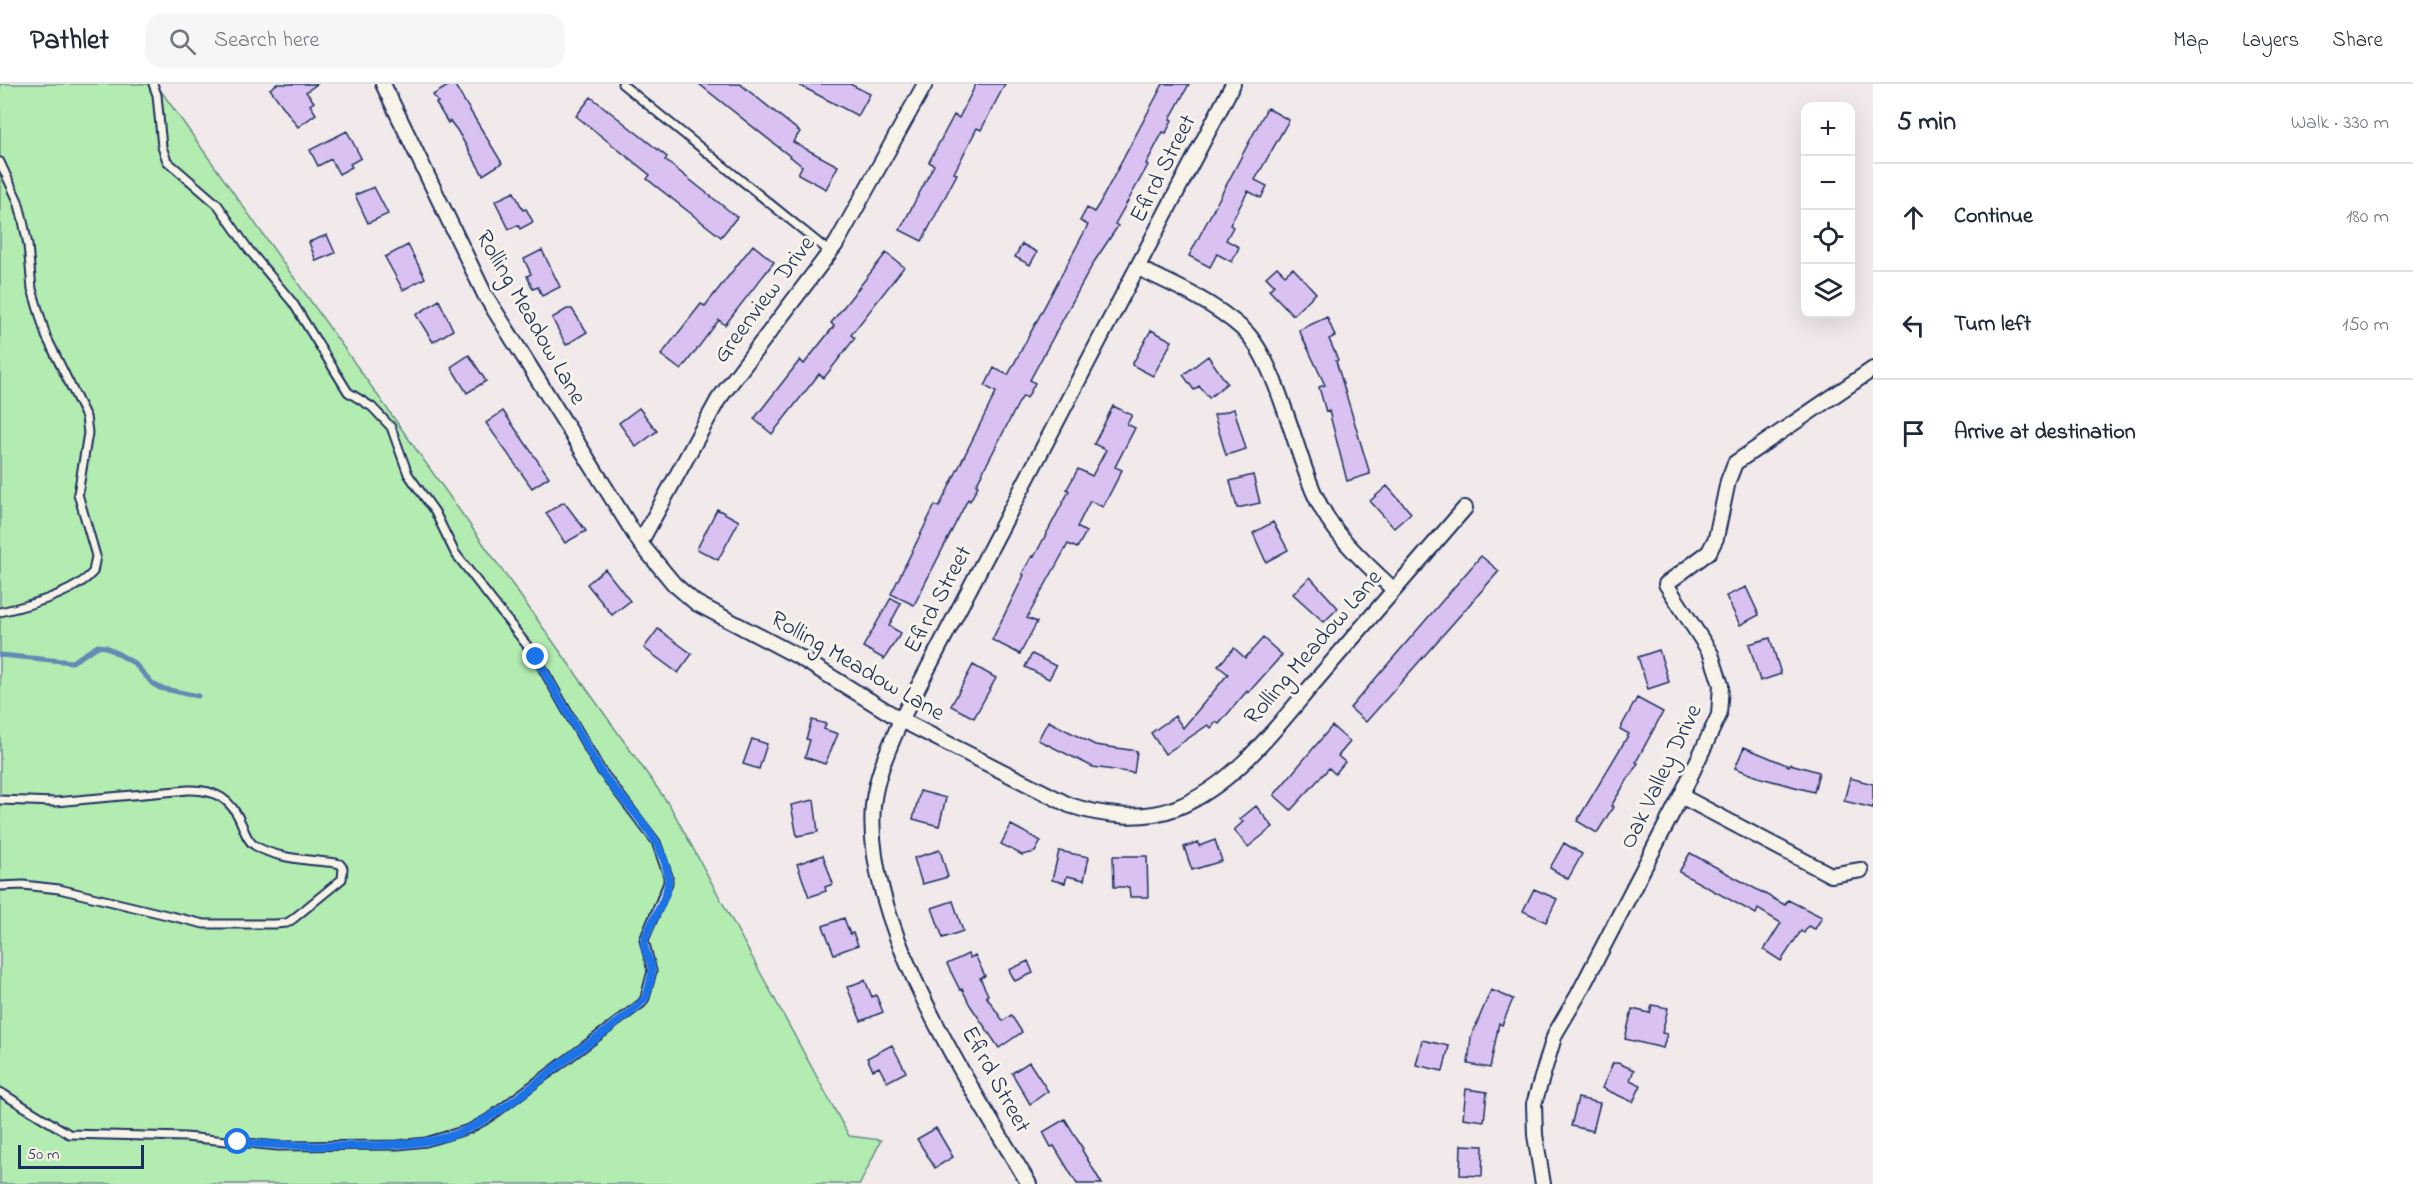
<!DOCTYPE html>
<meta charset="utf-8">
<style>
body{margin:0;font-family:"Indie Flower",sans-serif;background:#f6f6f7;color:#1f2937}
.controls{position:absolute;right:18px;top:18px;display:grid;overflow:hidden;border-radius:12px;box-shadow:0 6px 24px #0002}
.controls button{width:54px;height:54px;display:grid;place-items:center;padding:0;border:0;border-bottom:2px solid #e0e1e3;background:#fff;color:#1f2937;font:30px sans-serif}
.scale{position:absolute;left:18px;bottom:15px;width:126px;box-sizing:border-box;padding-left:6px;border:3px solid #1b2f5e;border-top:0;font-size:16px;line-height:21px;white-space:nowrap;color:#1b2f5e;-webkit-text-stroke:4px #f7f3e8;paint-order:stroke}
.stop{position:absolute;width:18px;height:18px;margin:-14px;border:4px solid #1a73e8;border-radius:50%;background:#fff}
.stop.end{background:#1a73e8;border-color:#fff;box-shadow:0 2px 6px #0008}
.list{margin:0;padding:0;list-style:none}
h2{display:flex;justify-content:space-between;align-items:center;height:78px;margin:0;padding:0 24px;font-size:26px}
h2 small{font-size:20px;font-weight:400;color:#747a83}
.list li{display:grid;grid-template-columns:39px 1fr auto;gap:18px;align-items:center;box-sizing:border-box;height:108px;padding:0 24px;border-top:2px solid #e0e1e3}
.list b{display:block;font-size:22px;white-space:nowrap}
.list em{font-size:20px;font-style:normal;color:#747a83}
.icon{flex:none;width:33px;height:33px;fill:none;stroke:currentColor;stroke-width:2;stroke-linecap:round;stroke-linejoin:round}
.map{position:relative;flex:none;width:1873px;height:1100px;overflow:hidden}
header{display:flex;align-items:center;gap:36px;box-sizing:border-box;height:84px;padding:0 30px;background:#fff;border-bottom:2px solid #e0e1e3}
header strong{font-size:28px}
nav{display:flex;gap:33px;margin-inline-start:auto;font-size:21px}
.search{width:420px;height:54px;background:#f6f6f7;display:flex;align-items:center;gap:15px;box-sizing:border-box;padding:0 21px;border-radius:18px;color:#747a83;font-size:22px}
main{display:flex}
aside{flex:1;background:#fff}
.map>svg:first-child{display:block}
.green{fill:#b3ecb0;stroke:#678e87;stroke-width:1.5}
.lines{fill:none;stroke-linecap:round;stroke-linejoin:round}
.stream{stroke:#618bb4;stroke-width:5}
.building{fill:#d9c2f2;stroke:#1b2f5e;stroke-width:1.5}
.lane-casing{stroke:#1b2f5e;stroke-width:11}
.street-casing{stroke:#1b2f5e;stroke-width:18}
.lane{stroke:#f7f3e8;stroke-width:7}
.street{stroke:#f7f3e8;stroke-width:14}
.route{stroke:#1a73e8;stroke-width:8}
.labels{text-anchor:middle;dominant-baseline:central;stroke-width:6;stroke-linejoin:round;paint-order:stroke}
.street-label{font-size:24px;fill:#1b2f5e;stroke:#f7f3e8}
</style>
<header>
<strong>Pathlet</strong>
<div class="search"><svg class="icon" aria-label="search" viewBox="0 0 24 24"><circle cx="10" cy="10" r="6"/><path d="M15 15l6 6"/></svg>Search here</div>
<nav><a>Map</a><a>Layers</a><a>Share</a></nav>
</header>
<main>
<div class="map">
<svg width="1873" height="1100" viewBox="0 0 1873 1100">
<rect width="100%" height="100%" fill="#f1e9ea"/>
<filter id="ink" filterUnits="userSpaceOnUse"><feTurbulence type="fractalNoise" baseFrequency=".0167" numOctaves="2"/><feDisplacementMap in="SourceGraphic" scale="12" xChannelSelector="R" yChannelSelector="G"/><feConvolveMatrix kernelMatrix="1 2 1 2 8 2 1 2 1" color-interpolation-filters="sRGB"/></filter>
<g filter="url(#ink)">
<!-- green -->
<path class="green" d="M 0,0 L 156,0 L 670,722 L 849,1052 L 881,1056 L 860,1100 L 0,1100 Z"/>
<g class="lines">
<!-- stream -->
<path class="stream" d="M 0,571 L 72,578 L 98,562 L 106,563 L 134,579 L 153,600 L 160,604 L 198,612"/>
</g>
<!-- building -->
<path class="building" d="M 277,0 L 317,0 L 306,8 L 314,18 L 310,21 L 316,30 L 298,43 L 270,5 Z
M 451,0 L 454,0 L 502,79 L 483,91 L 457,46 L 450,37 L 448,39 L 436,19 L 438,18 L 433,11 Z
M 699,0 L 740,0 L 800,48 L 793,58 L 838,82 L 826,105 L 798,90 L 802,82 Z
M 797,0 L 850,0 L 870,10 L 858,32 Z
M 976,0 L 1005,0 L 981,46 L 977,44 L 954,89 L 957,90 L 922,157 L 900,146 L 934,81 L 929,78 L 954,31 L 959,34 Z
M 1163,0 L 1189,0 L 1170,35 L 1172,36 L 1166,49 L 1163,48 L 1146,80 L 1148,81 L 1115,140 L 1118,142 L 1094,178 L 1030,296 L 1035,299 L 1027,314 L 1023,312 L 1018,320 L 976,401 L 978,402 L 970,417 L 968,415 L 914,521 L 891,510 L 935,421 L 939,423 L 996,308 L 985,302 L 994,284 L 1008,291 L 1088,141 L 1080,137 L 1087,124 L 1094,128 L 1099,120 Z
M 591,13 L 667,73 L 665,76 L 737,133 L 721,153 L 647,95 L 650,91 L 576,32 Z
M 1267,24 L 1289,36 L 1255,96 L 1267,102 L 1261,114 L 1248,107 L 1230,141 L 1233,143 L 1226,156 L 1239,163 L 1232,178 L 1217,170 L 1210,183 L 1189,172 Z
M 347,47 L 361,74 L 350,80 L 352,83 L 339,90 L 331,75 L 318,82 L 310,66 Z
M 374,103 L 388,130 L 368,139 L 355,111 Z
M 514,108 L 523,126 L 526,125 L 533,138 L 520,145 L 518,141 L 509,145 L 495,117 Z
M 327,151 L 335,169 L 316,177 L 309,158 Z
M 1022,160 L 1037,168 L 1030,181 L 1015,173 Z
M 408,161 L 425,194 L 403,206 L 385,173 Z
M 753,161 L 774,178 L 725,241 L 719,236 L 681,286 L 661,271 L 701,220 L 705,222 Z
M 542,166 L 560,203 L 542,212 L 538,203 L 533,205 L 527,192 L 531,190 L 524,175 Z
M 886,169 L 904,183 L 851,251 L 855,254 L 824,294 L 819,290 L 772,350 L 754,335 L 800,276 L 804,280 L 834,242 L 831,239 Z
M 1277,183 L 1285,191 L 1293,184 L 1316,209 L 1293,231 L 1269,206 L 1274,201 L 1266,193 Z
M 439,216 L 453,246 L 433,258 L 416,231 Z
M 567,225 L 572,225 L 587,248 L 566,261 L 552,234 Z
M 1327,233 L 1335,252 L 1329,255 L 1338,276 L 1336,277 L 1370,390 L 1347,397 L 1329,327 L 1326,328 L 1319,303 L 1325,301 L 1299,246 Z
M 1151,246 L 1172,257 L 1153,292 L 1132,281 Z
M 469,271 L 486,297 L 467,309 L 451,283 Z
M 1208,272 L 1227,299 L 1209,314 L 1199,302 L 1194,306 L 1183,291 Z
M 1113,322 L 1132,331 L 1127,340 L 1135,344 L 1115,383 L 1122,386 L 1103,423 L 1090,417 L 1077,443 L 1086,448 L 1077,464 L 1068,460 L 1028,532 L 1027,534 L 1037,538 L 1020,570 L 992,556 L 1024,491 L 1022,490 L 1032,472 L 1034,473 L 1069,407 L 1067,405 L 1078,385 L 1092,392 L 1106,366 L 1094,360 Z
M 639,324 L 657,347 L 636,363 L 619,339 Z
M 1234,325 L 1246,365 L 1226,371 L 1214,331 Z
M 503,327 L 549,393 L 532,404 L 486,339 Z
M 1253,391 L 1260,419 L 1237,424 L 1230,397 Z
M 1387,402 L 1411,429 L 1394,444 L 1370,417 Z
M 564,418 L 586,447 L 565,459 L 546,429 Z
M 717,425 L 739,437 L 718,476 L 697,465 Z
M 1273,438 L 1288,466 L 1266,478 L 1253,449 Z
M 1481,472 L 1499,487 L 1366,638 L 1350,624 Z
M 605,485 L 630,517 L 612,531 L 587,500 Z
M 1310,493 L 1338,524 L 1324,538 L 1293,510 Z
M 1746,503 L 1759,531 L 1740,541 L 1726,512 Z
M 891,514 L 901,519 L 889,542 L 901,549 L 884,575 L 863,563 Z
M 658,545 L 692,570 L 678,589 L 644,564 Z
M 1263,554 L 1282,571 L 1248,609 L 1247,607 L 1219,640 L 1216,638 L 1211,644 L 1208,641 L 1165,670 L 1151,649 L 1175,632 L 1183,644 L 1228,590 L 1218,582 L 1234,564 L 1245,574 Z
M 1770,554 L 1781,590 L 1760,597 L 1749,560 Z
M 1659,566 L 1669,598 L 1648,605 L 1638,573 Z
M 1032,570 L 1056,582 L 1049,595 L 1025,583 Z
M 973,581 L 996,594 L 974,634 L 951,622 Z
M 1637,614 L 1663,628 L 1636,678 L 1638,679 L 1611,722 L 1613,723 L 1597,749 L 1577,737 L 1629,650 L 1620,645 Z
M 812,636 L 826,640 L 824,645 L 838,650 L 825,680 L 805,673 L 810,656 L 806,655 Z
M 1048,637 L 1095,661 L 1137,667 L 1134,689 L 1093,683 L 1038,656 Z
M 1332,642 L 1350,658 L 1338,672 L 1345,678 L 1335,690 L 1329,684 L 1291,726 L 1274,711 Z
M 752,655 L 767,660 L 759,685 L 743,680 Z
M 1744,663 L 1789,682 L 1790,680 L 1819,688 L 1814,708 L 1761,694 L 1735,684 Z
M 1850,694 L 1873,700 L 1873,724 L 1844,717 Z
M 920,707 L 946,714 L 939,742 L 913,735 Z
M 814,716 L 818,748 L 797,752 L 791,721 Z
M 1256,722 L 1273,743 L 1248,763 L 1234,746 L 1243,738 L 1240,735 Z
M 1011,741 L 1041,757 L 1035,768 L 1022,771 L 1001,760 Z
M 1215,756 L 1222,777 L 1192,786 L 1184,763 L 1198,758 L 1199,762 Z
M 1564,759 L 1582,770 L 1568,795 L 1550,784 Z
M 940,766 L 948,793 L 922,800 L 914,774 Z
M 1059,767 L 1089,773 L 1084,796 L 1067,792 L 1065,799 L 1052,796 Z
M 1690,769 L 1785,821 L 1788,816 L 1822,833 L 1815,845 L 1808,842 L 1804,849 L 1801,847 L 1781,877 L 1764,866 L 1781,839 L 1758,825 L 1756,830 L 1679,788 Z
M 823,771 L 833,800 L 825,803 L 826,807 L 809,813 L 797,780 Z
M 1113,772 L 1147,772 L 1148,813 L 1130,813 L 1129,803 L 1114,803 Z
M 1534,805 L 1557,815 L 1546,838 L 1523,827 Z
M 953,817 L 963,847 L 943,854 L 932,824 Z
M 844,834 L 850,850 L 853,849 L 858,861 L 834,870 L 823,842 Z
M 968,870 L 970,874 L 975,871 L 985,892 L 980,894 L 988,911 L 986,912 L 1003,937 L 1011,931 L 1022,948 L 999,964 L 970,921 L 962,905 L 960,906 L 947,880 Z
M 1028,877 L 1033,889 L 1015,897 L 1009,886 Z
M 865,896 L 872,913 L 876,911 L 883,928 L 861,937 L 847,903 Z
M 1491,906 L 1513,915 L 1502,941 L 1499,939 L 1490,984 L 1468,980 L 1471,953 Z
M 1652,921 L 1668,924 L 1662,949 L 1667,950 L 1663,964 L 1625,955 L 1632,925 L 1650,929 Z
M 1422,956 L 1449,962 L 1443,987 L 1416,981 Z
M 892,961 L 906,988 L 887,998 L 879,983 L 873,986 L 867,974 Z
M 1029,978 L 1048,1007 L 1030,1020 L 1012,989 Z
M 1613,979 L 1618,979 L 1634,986 L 1630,996 L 1641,1001 L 1633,1018 L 1602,1004 Z
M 1466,1005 L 1487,1008 L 1484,1037 L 1463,1034 Z
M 1578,1014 L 1600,1019 L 1593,1047 L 1571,1042 Z
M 1065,1035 L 1083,1065 L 1082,1066 L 1102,1100 L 1077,1100 L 1054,1062 L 1051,1063 L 1043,1048 Z
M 936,1044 L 953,1073 L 935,1084 L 917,1055 Z
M 1461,1061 L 1483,1062 L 1482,1092 L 1460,1091 Z"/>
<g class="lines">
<!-- lane casing -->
<g class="lane-casing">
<path id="lane" d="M 622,0 L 830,168
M 0,78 L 18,117 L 22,132 L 28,161 L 32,205 L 46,252 L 86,333 L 88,349 L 78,410 L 96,472 L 93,488 C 75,509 27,522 0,528
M 0,716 L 55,718 L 188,706 C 215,705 232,715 242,741 C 245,748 247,756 254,761 C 275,775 311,776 336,779 L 340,780 L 343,784 L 342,795 L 293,835 L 287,839 L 275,840 L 204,840 L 59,805 L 23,801 L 0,802
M 0,1008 L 69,1050 L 185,1053 L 278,1062 L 398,1061 L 426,1058 L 469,1045 L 489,1034 L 642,919 L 645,914 L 652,887 L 644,856 L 668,799 L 668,792 L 656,758 L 600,685 L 536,573 L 455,469 L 435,428 L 408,390 L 391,343 L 372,323 L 348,308 L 293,219 L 249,166 L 218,121 L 167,77 L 162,63 L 157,11 L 153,0"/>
</g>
<!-- street casing -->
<g class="street-casing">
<path id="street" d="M 383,0 L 485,211 L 640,459 L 674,500 L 696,519 L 799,573 L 901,636 L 1069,721 C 1102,732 1142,737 1176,724 C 1239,699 1282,635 1325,586 C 1372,532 1419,478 1465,424
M 1138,184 C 1175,201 1213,218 1244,246 C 1276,277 1295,366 1314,409 C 1331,449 1363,477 1394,506
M 640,459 L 718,316 L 836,160 L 925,0
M 1681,712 L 1831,791 L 1861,786
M 1029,1100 C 970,1001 863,840 873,722 C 876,691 889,664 901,636 L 1233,0
M 1543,1100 L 1535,1051 L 1534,1020 L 1555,950 L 1578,911 L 1681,712 L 1719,631 L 1721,601 L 1711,570 L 1666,500 L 1709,468 L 1716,454 L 1728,397 L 1735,379 L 1873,285"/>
</g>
<!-- lane -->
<use href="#lane" class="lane"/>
<!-- street -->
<use href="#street" class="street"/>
</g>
</g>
<g class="lines" filter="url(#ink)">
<!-- route -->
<path class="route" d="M 238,1058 C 276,1062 313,1062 352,1062 C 392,1061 435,1062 472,1043 C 511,1023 543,992 579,966 C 592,957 641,924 646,912 C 649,904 653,890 651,881 C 649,872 642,865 645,855 C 650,837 671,811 668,792 C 662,749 623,720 600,686 L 536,573"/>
</g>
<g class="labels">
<!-- street labels -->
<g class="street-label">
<text transform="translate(1164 85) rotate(-63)">Efird Street</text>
<text transform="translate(765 216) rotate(-53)">Greenview Drive</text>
<text transform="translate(530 234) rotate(60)">Rolling Meadow Lane</text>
<text transform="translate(939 516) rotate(-62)">Efird Street</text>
<text transform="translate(1314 564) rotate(-49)">Rolling Meadow Lane</text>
<text transform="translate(857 583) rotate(30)">Rolling Meadow Lane</text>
<text transform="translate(1662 693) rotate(-64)">Oak Valley Drive</text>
<text transform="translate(995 996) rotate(61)">Efird Street</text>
</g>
</g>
</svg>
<div class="controls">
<button>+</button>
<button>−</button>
<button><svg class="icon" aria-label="locate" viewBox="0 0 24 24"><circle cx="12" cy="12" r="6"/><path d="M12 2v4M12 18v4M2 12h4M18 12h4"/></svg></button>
<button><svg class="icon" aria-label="layers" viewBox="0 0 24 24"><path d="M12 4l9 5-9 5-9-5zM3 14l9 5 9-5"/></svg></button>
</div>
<div class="scale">50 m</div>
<div class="stop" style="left:238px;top:1058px"></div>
<div class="stop end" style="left:536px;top:573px"></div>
</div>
<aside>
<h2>5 min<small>Walk · 330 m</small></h2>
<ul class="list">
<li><svg class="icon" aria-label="ahead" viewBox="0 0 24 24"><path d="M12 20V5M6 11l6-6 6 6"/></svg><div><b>Continue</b></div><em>180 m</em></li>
<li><svg class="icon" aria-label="left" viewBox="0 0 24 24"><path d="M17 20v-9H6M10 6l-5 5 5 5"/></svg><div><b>Turn left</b></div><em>150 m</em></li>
<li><svg class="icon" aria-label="arrive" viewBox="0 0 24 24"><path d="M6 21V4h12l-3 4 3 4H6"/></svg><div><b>Arrive at destination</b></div></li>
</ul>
</aside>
</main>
